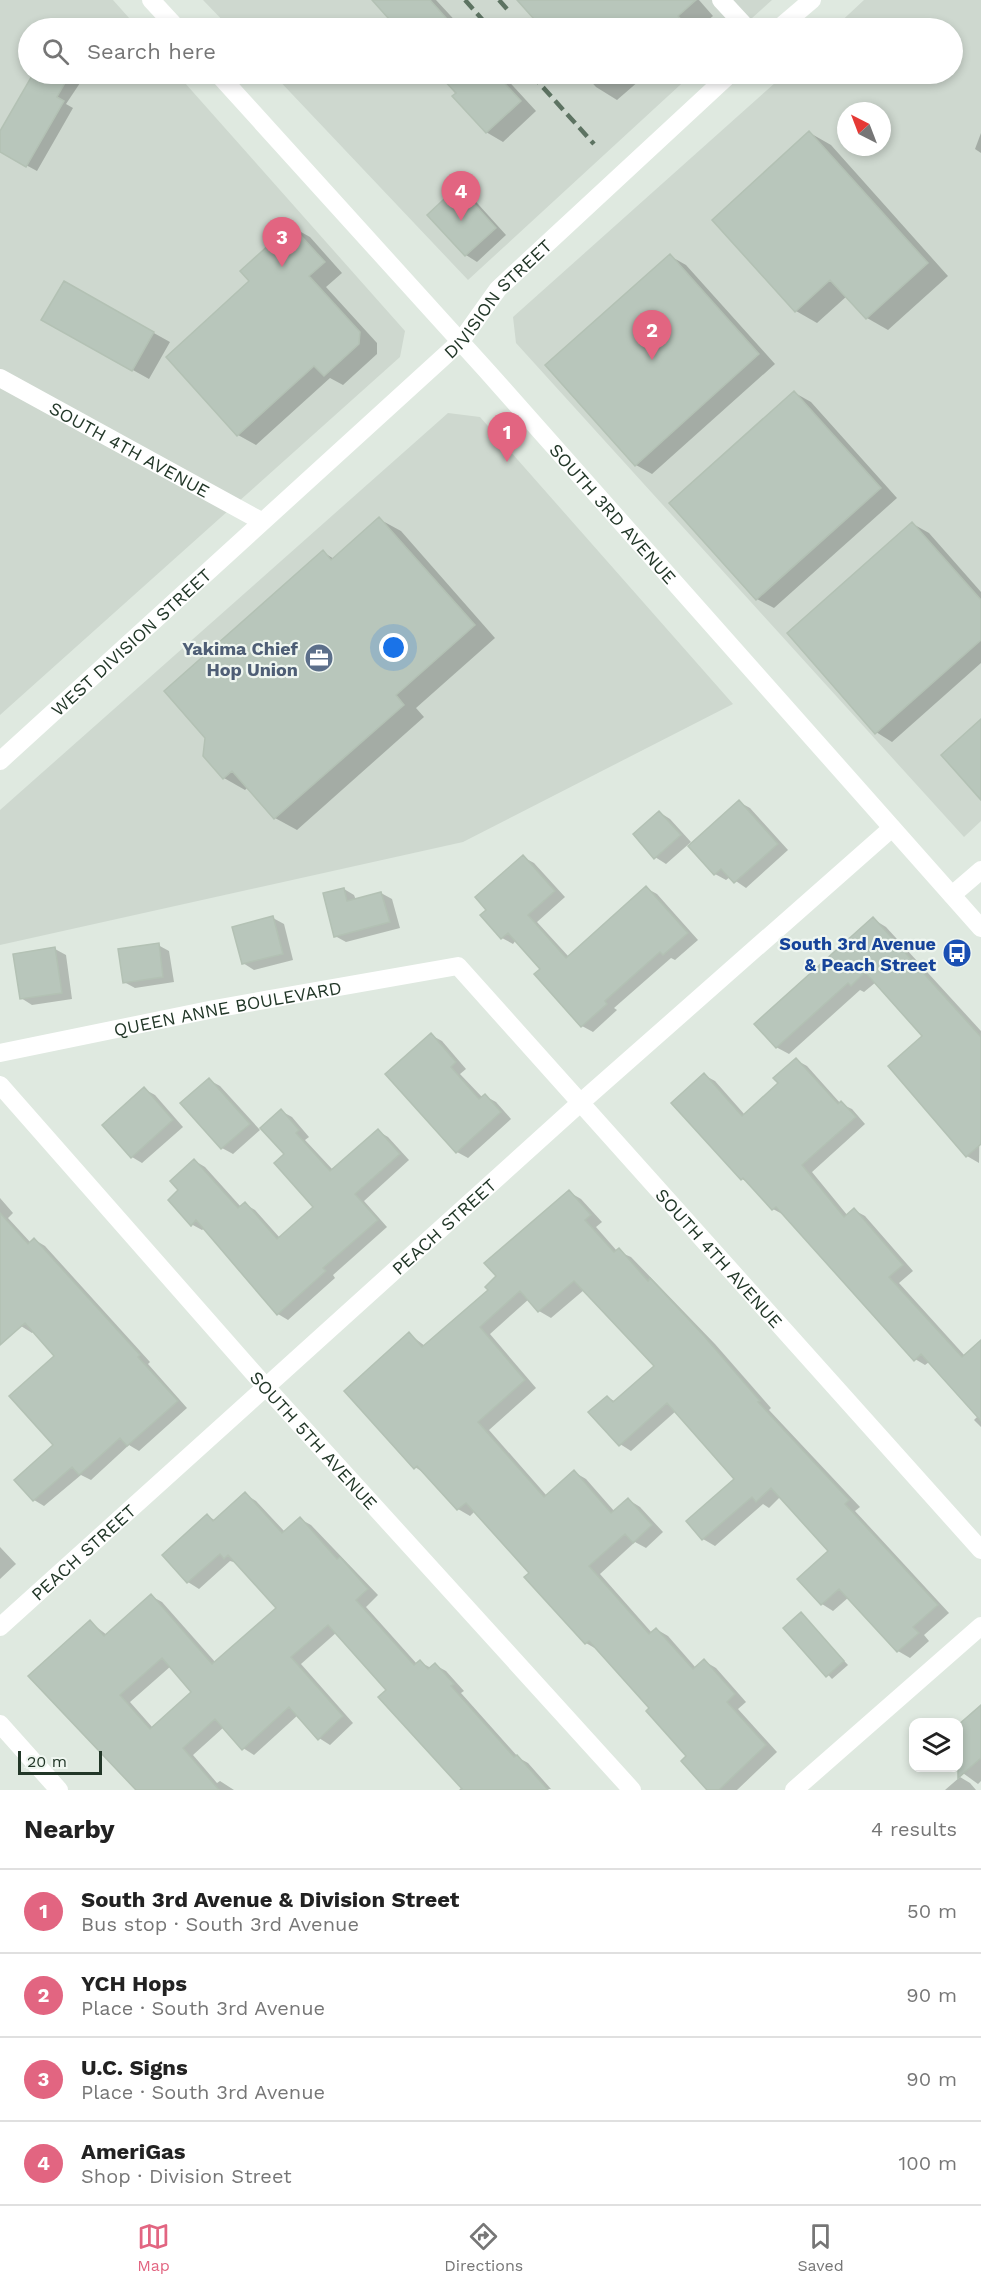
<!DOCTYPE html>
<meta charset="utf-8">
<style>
body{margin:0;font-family:"Work Sans",sans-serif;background:#f6f6f6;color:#222}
.controls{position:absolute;right:18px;bottom:18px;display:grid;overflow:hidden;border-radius:12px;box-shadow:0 3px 9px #0003}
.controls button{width:54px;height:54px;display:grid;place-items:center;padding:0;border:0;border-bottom:2px solid #e0e0e0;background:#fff;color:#222;font:30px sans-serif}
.compass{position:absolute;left:837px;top:102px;width:54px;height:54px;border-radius:50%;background:#fff;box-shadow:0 3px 9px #0003;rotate:318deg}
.scale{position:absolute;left:18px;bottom:15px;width:84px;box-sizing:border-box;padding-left:6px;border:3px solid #223728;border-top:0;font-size:16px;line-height:21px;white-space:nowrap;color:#223728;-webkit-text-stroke:4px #eff6f0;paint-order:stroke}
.you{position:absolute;left:394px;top:648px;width:21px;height:21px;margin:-15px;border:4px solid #fff;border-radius:50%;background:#1a73e8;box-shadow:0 0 0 9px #1a73e833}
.badge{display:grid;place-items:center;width:39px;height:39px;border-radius:50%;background:#e26581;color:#fff;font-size:20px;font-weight:700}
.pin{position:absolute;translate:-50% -50px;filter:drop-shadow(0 2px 3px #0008)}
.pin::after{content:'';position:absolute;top:32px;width:21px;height:18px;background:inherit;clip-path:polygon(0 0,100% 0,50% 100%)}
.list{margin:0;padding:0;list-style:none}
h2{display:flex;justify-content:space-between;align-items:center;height:78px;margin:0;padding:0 24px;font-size:26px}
h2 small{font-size:20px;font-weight:400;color:#767676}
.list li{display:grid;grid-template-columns:39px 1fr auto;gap:18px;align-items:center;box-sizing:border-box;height:84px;padding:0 24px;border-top:2px solid #e0e0e0}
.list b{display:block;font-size:22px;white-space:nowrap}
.list p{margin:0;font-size:20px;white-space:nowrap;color:#767676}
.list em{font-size:20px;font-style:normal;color:#767676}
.icon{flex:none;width:33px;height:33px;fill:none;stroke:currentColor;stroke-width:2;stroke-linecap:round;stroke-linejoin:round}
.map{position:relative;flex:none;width:981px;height:1790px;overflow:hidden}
.search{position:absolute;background:#fff;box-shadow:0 3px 9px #0003;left:18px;right:18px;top:18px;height:66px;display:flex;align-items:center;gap:15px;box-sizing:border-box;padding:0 21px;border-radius:33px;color:#767676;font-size:22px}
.sheet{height:414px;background:#fff}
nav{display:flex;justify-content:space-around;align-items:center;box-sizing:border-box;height:84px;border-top:2px solid #e0e0e0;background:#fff;font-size:16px;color:#767676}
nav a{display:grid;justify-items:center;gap:3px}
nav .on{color:#e26581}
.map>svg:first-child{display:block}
.built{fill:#ced8cf;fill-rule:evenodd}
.shadow{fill:#0003;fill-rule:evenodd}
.building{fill:#b8c6bb;stroke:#b3c1b4;stroke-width:1.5;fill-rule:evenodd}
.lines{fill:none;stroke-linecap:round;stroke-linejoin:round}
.minor{stroke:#fff;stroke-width:18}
.rail{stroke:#5d7362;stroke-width:4.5;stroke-dasharray:12 6;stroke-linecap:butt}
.labels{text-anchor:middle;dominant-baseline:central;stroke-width:4.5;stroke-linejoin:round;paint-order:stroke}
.street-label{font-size:18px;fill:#223728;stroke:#eff6f0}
.service-label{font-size:18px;font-weight:bold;fill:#4e5e75;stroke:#eff6f0;text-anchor:end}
.transit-label{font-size:18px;font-weight:bold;fill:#164399;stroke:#eff6f0;text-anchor:end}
</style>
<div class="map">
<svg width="981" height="1790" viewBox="0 0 981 1790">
<rect width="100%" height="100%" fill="#dfe9e0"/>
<!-- built -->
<path class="built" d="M 0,0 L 113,0 L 138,28 L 28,28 L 28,74 L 177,74 L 405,331 L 400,357 L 0,715 Z
M 203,0 L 772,0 L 741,28 L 230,28 Z
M 864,0 L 981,0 L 981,821 L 964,837 L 516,343 L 513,317 L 785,74 L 952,74 L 952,28 L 834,28 ZM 846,111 L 882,111 L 882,147 L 846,147 Z
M 273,74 L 692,74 L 468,280 Z
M 448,413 L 480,417 L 733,704 L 463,842 L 0,945 L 0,810 Z"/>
<!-- shadow -->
<path class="shadow" d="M 374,0 L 436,0 L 462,28 L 399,28 Z
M 519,0 L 699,0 L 713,16 L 699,28 L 544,28 Z
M 35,74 L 86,74 L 66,104 L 73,108 L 37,171 L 0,151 L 0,134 Z
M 440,74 L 502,74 L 536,111 L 503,142 L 486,132 Z
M 584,74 L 647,74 L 617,100 L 596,87 Z
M 649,74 L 660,74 L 656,77 Z
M 810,133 L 831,145 L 948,276 L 888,330 L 867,318 L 847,296 L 817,323 L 796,311 Z
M 981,133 L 981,153 L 975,149 Z
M 458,188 L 469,194 L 506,235 L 477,262 L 466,255 L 429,215 Z
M 292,227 L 310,237 L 342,273 L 326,287 L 377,343 L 377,354 L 343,385 L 330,378 L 256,445 L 238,435 L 251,282 Z
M 670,256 L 686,265 L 775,364 L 652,474 L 636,465 Z
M 64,283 L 170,342 L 149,379 L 43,320 Z
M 795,393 L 811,402 L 897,498 L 774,608 L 757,599 Z
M 379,519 L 401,531 L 495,638 L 416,708 L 424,717 L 297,830 L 275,818 L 248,787 L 245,790 L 224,778 L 323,552 L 334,559 Z
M 913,524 L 929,533 L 981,592 L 981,663 L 892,742 L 876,732 Z
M 739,802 L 750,808 L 788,850 L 746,888 L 730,877 L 726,880 L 715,874 Z
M 659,812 L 670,819 L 691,842 L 666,864 L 655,857 Z
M 523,857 L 534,863 L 565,897 L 537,922 L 569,957 L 646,888 L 657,894 L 698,940 L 675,960 L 671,958 L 614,1008 L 617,1010 L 593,1032 L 582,1026 L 542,969 L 516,940 L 513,944 L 502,938 Z
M 344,889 L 354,895 L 356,900 L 381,893 L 392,899 L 400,928 L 346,942 L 335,936 Z
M 273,918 L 284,924 L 293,960 L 254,970 L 243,963 Z
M 873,919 L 886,927 L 981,1031 L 979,1163 L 967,1156 L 924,1036 L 876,982 L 864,992 L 860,990 L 789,1054 L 776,1047 Z
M 158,945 L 169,951 L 174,982 L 135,988 L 124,982 Z
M 55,949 L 66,955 L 72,999 L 32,1005 L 21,998 Z
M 431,1035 L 442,1041 L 466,1069 L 460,1074 L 483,1098 L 485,1096 L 496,1102 L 511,1119 L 468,1158 L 457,1152 Z
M 796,1060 L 807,1066 L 841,1104 L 852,1109 L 865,1124 L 812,1172 L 848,1216 L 854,1210 L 865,1216 L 913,1271 L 899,1283 L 965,1356 L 981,1348 L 981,1427 L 974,1420 L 978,1416 L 929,1362 L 925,1365 L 915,1359 L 784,1215 L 773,1209 L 751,1184 L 742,1179 L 673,1103 L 704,1075 L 715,1081 L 745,1115 L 780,1083 Z
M 209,1080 L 220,1086 L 260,1130 L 233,1154 L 222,1148 L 183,1103 Z
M 144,1089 L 155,1095 L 183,1127 L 142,1163 L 132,1157 Z
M 281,1111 L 292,1117 L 309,1137 L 305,1140 L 333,1170 L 378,1131 L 388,1137 L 409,1160 L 364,1201 L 387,1227 L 333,1275 L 335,1278 L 288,1320 L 278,1314 L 205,1228 L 202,1230 L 191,1224 L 180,1190 L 195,1161 L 205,1167 L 241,1207 L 245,1204 L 255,1210 L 280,1238 L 316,1207 L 286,1154 Z
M 569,1192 L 581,1199 L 602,1222 L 596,1227 L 617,1251 L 631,1257 L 715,1344 L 771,1408 L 769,1410 L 860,1507 L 855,1511 L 949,1613 L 924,1635 L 929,1641 L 910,1658 L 898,1651 L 849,1597 L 833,1611 L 822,1604 L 830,1551 L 781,1496 L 769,1508 L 763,1504 L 715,1546 L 703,1539 L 688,1521 L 736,1479 L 676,1411 L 631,1451 L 620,1444 L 607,1397 L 616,1402 L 656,1367 L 584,1290 L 551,1318 L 539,1311 L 529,1299 L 490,1334 L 536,1388 L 489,1430 L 547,1496 L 574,1472 L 586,1479 L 615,1512 L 629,1500 L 640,1507 L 663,1532 L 646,1548 L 635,1542 L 600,1574 L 652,1633 L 656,1629 L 668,1636 L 696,1668 L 704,1661 L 716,1668 L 746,1702 L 738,1709 L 777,1752 L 737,1790 L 709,1790 L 688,1757 L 651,1708 L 598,1650 L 586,1643 L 527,1577 L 531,1573 L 475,1511 L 470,1516 L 458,1509 L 427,1475 L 415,1467 L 409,1334 L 425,1346 L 490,1290 Z
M 0,1198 L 13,1213 L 8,1218 L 31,1243 L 35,1240 L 45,1246 L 150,1362 L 148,1364 L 187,1408 L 139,1451 L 129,1445 L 91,1480 L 81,1475 L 44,1506 L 34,1500 L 55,1445 L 56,1356 L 34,1331 L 32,1333 L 21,1326 L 0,1303 Z
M 245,1494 L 256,1501 L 285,1532 L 300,1519 L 311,1525 L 378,1595 L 366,1607 L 417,1664 L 420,1662 L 431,1668 L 435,1665 L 446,1671 L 464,1691 L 461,1693 L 519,1758 L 528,1763 L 551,1789 L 459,1790 L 462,1787 L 388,1690 L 337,1632 L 301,1664 L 353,1723 L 330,1745 L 319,1738 L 298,1715 L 254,1755 L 243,1748 L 224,1727 L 193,1755 L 217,1783 L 220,1781 L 234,1790 L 139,1790 L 90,1622 L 107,1635 L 151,1596 L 162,1602 L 216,1663 L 278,1608 L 237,1563 L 230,1561 L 199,1589 L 188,1582 L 208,1516 L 216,1521 ZM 171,1666 L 193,1692 L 153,1728 L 130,1702 Z
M 0,1547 L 16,1564 L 0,1579 Z
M 801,1614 L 848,1665 L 832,1679 L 785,1628 Z
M 981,1707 L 981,1781 L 978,1784 L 956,1768 L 958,1768 Z
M 960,1777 L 970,1783 L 976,1790 L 945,1790 Z"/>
<!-- building -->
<path class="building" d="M 372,0 L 430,0 L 455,28 L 397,28 Z
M 517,0 L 696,0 L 678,16 L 688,28 L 542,28 Z
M 33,74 L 70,74 L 57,97 L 64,101 L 26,167 L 0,152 L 0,131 Z
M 438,74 L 496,74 L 521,101 L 486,133 L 452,96 L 456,93 Z
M 809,131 L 928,263 L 866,319 L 830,280 L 795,312 L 712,220 Z
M 458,186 L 496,228 L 465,256 L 427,215 Z
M 291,225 L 325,262 L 309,276 L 360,332 L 359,344 L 324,376 L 314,366 L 237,436 L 166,357 L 249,281 L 240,271 Z
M 670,254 L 759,354 L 635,466 L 545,365 Z
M 64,281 L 154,332 L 132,371 L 41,320 Z
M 794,391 L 881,488 L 756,600 L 669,503 Z
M 379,517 L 475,625 L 396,695 L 404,705 L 274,819 L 232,771 L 223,779 L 203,756 L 205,738 L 164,691 L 323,550 L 331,560 Z
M 912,522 L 981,600 L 981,640 L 875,734 L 787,633 Z
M 981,719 L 981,800 L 941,755 Z
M 739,800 L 778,844 L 734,883 L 721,869 L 714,875 L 688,846 Z
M 659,811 L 681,835 L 654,859 L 633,834 Z
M 523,855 L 555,891 L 528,915 L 566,958 L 646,886 L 688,933 L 663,955 L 660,952 L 605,1001 L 607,1004 L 581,1027 L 534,974 L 540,969 L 508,933 L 501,939 L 480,915 L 486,910 L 475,897 Z
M 344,888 L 347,901 L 381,892 L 390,922 L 334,937 L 323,893 Z
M 273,916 L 283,954 L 242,964 L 232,927 Z
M 873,917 L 981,1037 L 981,1144 L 966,1157 L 888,1066 L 922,1036 L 865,972 L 851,986 L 848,983 L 776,1048 L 754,1024 Z
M 159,943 L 163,977 L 123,983 L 118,949 Z
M 55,947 L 62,993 L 20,999 L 13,954 Z
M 431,1033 L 456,1062 L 451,1067 L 479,1099 L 485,1094 L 501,1112 L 456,1153 L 385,1074 Z
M 796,1058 L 838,1104 L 841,1101 L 856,1117 L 802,1165 L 844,1217 L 854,1208 L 903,1265 L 889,1277 L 962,1357 L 981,1340 L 981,1421 L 921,1354 L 914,1361 L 776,1207 L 772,1210 L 743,1178 L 741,1180 L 671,1103 L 704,1073 L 742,1116 L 778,1083 L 773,1078 Z
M 209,1078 L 250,1124 L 221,1149 L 180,1103 Z
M 144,1087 L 173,1120 L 131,1158 L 102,1125 Z
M 281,1109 L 299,1130 L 296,1133 L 330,1171 L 378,1129 L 400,1154 L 355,1194 L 378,1220 L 323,1268 L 326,1271 L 277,1315 L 196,1220 L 191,1226 L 168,1200 L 178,1190 L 170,1181 L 194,1159 L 238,1208 L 245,1202 L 277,1239 L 313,1207 L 274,1163 L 284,1154 L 260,1128 Z
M 569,1190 L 591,1215 L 585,1220 L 614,1252 L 619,1248 L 648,1281 L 650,1278 L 704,1336 L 760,1401 L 758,1402 L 849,1500 L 845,1504 L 938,1605 L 913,1627 L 919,1633 L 897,1652 L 839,1589 L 821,1605 L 797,1579 L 828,1551 L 771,1488 L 756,1502 L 752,1497 L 702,1540 L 686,1521 L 734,1479 L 667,1403 L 619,1446 L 588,1412 L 607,1396 L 613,1402 L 654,1366 L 574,1281 L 538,1312 L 520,1291 L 480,1327 L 525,1380 L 478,1422 L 544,1497 L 574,1470 L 611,1513 L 628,1498 L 652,1525 L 633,1543 L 625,1534 L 589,1566 L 649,1634 L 656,1628 L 693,1669 L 704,1659 L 735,1694 L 727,1702 L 766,1745 L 719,1790 L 707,1790 L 681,1761 L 686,1756 L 646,1711 L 649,1708 L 589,1641 L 585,1644 L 524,1577 L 529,1573 L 466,1503 L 457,1510 L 417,1466 L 414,1469 L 344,1391 L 409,1332 L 422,1347 L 488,1290 L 485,1287 L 496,1276 L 484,1263 Z
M 0,1213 L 28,1244 L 34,1238 L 140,1355 L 138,1357 L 178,1401 L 127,1446 L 120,1438 L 79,1475 L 72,1467 L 33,1501 L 14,1480 L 53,1445 L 9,1396 L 54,1356 L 25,1323 L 0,1345 Z
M 245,1492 L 282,1533 L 300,1517 L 337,1559 L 340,1557 L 368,1589 L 356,1600 L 414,1665 L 420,1660 L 428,1669 L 435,1663 L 454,1684 L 451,1686 L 514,1757 L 517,1755 L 548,1790 L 463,1790 L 378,1697 L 386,1690 L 328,1625 L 291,1657 L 343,1716 L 318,1740 L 289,1707 L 242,1750 L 215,1719 L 183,1748 L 219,1790 L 136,1790 L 28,1676 L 90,1620 L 104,1636 L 151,1594 L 212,1664 L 276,1608 L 228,1555 L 224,1559 L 220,1554 L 187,1583 L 162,1555 L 207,1514 L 213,1521 ZM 162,1658 L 191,1692 L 150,1729 L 120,1695 Z
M 801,1612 L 844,1661 L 826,1677 L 783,1628 Z
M 981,1705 L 981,1758 L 958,1778 L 958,1725 Z"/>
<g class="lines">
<!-- minor -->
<g class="minor">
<path d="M 151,0 L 177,28"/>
<path d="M 721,0 L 747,28"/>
<path d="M 779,28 L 812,0"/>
<path id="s1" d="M 218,74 L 487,371 L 981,928"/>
<path id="s2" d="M 0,378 L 261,521"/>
<path id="s3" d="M 0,761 L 461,341 L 498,289 L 730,74"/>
<path d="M 952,895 L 981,870"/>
<path id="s4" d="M 0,1053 L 214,1009 L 458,966 L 981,1550"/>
<path id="s5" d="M 0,1085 L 265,1386 L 632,1790"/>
<path id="s6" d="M 0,1627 L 579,1104 L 892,828"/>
<path d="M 0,1724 L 59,1790"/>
<path d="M 794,1790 L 981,1626"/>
</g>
<!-- rail -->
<path class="rail" d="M 465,0 L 490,28
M 499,0 L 507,9
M 531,74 L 594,144"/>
</g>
<!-- icons -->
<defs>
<g id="office-disc" transform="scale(1.5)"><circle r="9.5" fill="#5c6f8a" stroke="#eff6f0"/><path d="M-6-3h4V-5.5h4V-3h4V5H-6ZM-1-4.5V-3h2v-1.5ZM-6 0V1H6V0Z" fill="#fff"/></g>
<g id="bus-disc" transform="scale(1.5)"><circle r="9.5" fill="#1a4fb4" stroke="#eff6f0"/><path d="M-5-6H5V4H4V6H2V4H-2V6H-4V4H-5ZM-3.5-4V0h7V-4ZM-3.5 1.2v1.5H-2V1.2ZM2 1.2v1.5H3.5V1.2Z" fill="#fff"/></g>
</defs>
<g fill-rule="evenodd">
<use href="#office-disc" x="319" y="658"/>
<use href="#bus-disc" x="957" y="953"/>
</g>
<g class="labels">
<!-- street labels -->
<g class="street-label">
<text stroke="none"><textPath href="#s3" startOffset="680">DIVISION STREET</textPath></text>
<text stroke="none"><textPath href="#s2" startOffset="148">SOUTH 4TH AVENUE</textPath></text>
<text stroke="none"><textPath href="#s1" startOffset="591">SOUTH 3RD AVENUE</textPath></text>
<text stroke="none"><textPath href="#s3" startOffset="177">WEST DIVISION STREET</textPath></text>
<text stroke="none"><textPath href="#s4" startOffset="232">QUEEN ANNE BOULEVARD</textPath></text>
<text stroke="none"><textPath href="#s6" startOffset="598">PEACH STREET</textPath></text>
<text stroke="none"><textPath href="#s4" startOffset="858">SOUTH 4TH AVENUE</textPath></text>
<text stroke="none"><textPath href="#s5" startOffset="474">SOUTH 5TH AVENUE</textPath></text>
<text stroke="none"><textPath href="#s6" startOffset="112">PEACH STREET</textPath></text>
</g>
<!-- service labels -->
<g class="service-label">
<text x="298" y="648">Yakima Chief<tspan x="298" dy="21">Hop Union</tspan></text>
</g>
<!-- transit labels -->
<g class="transit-label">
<text x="936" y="943">South 3rd Avenue<tspan x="936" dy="21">&amp; Peach Street</tspan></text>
</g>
</g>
</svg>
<div class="controls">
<button><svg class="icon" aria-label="layers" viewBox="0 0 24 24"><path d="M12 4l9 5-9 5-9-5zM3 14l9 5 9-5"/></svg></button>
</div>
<svg class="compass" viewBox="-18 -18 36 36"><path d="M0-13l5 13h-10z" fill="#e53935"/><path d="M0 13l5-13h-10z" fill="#767676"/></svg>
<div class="scale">20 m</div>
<div class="you"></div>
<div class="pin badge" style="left:507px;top:462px">1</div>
<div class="pin badge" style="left:652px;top:360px">2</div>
<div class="pin badge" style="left:282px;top:267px">3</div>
<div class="pin badge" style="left:461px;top:221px">4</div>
<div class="search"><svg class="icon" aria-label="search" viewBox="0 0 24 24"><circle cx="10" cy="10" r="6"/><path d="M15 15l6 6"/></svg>Search here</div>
</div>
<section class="sheet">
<h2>Nearby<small>4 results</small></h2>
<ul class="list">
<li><span class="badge">1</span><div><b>South 3rd Avenue &amp; Division Street</b><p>Bus stop · South 3rd Avenue</p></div><em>50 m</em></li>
<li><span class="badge">2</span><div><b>YCH Hops</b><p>Place · South 3rd Avenue</p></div><em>90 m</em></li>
<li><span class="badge">3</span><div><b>U.C. Signs</b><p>Place · South 3rd Avenue</p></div><em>90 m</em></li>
<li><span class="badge">4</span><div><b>AmeriGas</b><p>Shop · Division Street</p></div><em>100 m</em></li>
</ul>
</section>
<nav>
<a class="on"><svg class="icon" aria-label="map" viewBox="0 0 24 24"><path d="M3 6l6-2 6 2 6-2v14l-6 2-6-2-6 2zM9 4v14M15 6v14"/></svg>Map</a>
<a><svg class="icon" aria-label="directions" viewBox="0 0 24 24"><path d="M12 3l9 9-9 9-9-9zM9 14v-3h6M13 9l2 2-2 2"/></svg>Directions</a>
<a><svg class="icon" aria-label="saved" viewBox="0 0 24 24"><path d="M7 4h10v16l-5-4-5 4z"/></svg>Saved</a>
</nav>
